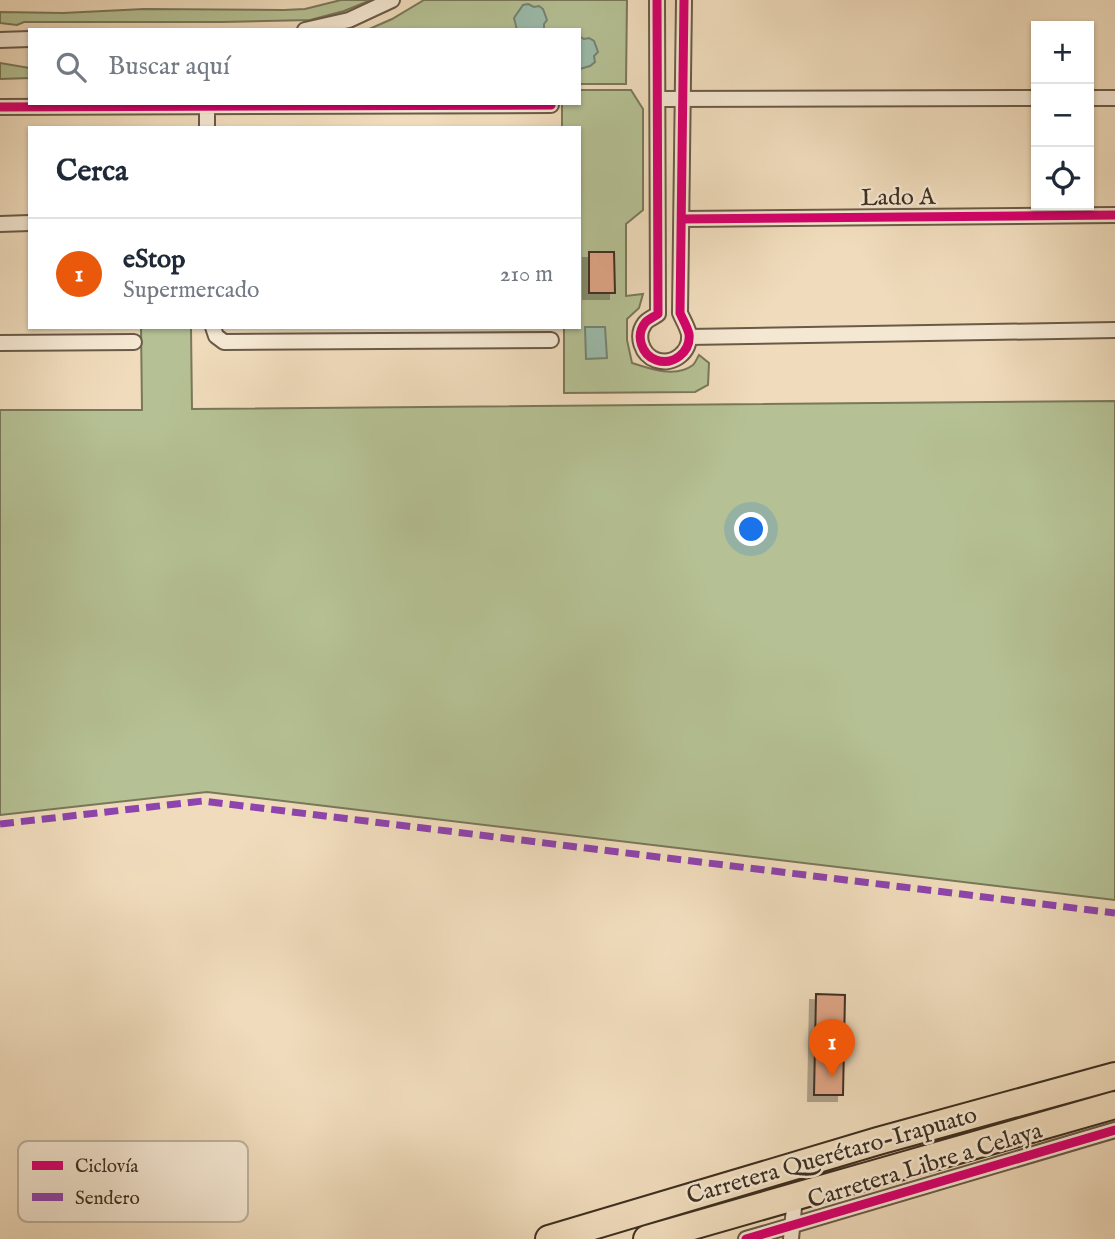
<!DOCTYPE html>
<html lang="es">
<meta charset="utf-8">
<style>
body{margin:0;font-family:"IM FELL English",serif;background:#f6f6f7;color:#1f2937}
.controls{position:absolute;right:21px;top:21px;display:grid;overflow:hidden;border-radius:0px;box-shadow:0 2px 5px #0004}
.controls button{width:63px;height:63px;display:grid;place-items:center;padding:0;border:0;border-bottom:2px solid #e0e1e3;background:#fff;color:#1f2937;font:35px sans-serif}
.you{position:absolute;left:752px;top:530px;width:24px;height:24px;margin:-18px;border:5px solid #fff;border-radius:50%;background:#1a73e8;box-shadow:0 0 0 10px #1a73e833}
.badge{display:grid;place-items:center;width:46px;height:46px;border-radius:50%;background:#ea580c;color:#fff;font-size:23px;font-weight:700}
.pin{position:absolute;translate:-50% -58px;filter:drop-shadow(0 2px 4px #0008)}
.pin::after{content:'';position:absolute;top:37px;width:24px;height:21px;background:inherit;clip-path:polygon(0 0,100% 0,50% 100%)}
.list{margin:0;padding:0;list-style:none}
h2{display:flex;justify-content:space-between;align-items:center;height:91px;margin:0;padding:0 28px;font-size:30px}
h2 small{font-size:23px;font-weight:400;color:#747a83}
.list li{display:grid;grid-template-columns:46px 1fr auto;gap:21px;align-items:center;box-sizing:border-box;height:112px;padding:0 28px;border-top:2px solid #e0e1e3}
.list b{display:block;font-size:26px;white-space:nowrap}
.list p{margin:0;font-size:23px;white-space:nowrap;color:#747a83}
.list em{font-size:23px;font-style:normal;color:#747a83}
.icon{flex:none;width:38px;height:38px;fill:none;stroke:currentColor;stroke-width:2;stroke-linecap:round;stroke-linejoin:round}
.map{position:relative;flex:none;width:1115px;height:1239px;overflow:hidden}
.search{position:absolute;background:#fff;box-shadow:0 2px 5px #0004;left:28px;top:28px;width:553px;height:77px;display:flex;align-items:center;gap:18px;box-sizing:border-box;padding:0 24px;border-radius:0px;color:#747a83;font-size:26px}
.panel{position:absolute;background:#fff;box-shadow:0 2px 5px #0004;left:28px;top:126px;width:553px;height:203px;border-radius:0px}
.map>svg:first-child{display:block}
.green{fill:#b5c194;stroke:#79785a;stroke-width:2}
.water{fill:#9bbcab;stroke:#758473;stroke-width:2}
.building{fill:#e1a687;stroke:#3d2f20;stroke-width:2;filter:url(#shadow)}
.lines{fill:none;stroke-linecap:round;stroke-linejoin:round}
.street-casing{stroke:#6a5a47;stroke-width:18}
.highway-casing{stroke:#3d2f20;stroke-width:30}
.street{stroke:#f5e8d3;stroke-width:14}
.highway{stroke:#f0dcbc;stroke-width:26}
.quiet{stroke:#8e44ad;stroke-width:7;stroke-dasharray:14 7;stroke-linecap:butt}
.cycleway-casing{stroke:#f5e8d3;stroke-width:13}
.cycleway{stroke:#d6006c;stroke-width:9}
.labels{text-anchor:middle;dominant-baseline:central;stroke-width:5;stroke-linejoin:round;paint-order:stroke}
.street-label{font-size:24px;fill:#3d2f20;stroke:#f5e8d3}
.key{fill:#f5e8d3;stroke:#beb09d;stroke-width:2}
.key-label{font-size:19px;fill:#3d2f20}
</style>
<div class="map">
<svg width="1115" height="1239" viewBox="0 0 1115 1239">
<defs>
<filter id="shadow"><feDropShadow dx="-6" dy="6" stdDeviation="0" flood-color="#0004"/></filter>
</defs>
<rect width="100%" height="100%" fill="#f0dcbc"/>
<filter id="stains"><feTurbulence type="fractalNoise" baseFrequency=".00286" numOctaves="4"/><feColorMatrix values="0 0 0 0 .2 0 0 0 0 .09 0 0 0 0 .02 0 0 0 .5 -.17"/></filter>
<radialGradient id="worn" r=".72"><stop offset=".6" stop-color="#630" stop-opacity="0"/><stop offset="1" stop-color="#630" stop-opacity=".3"/></radialGradient>
<!-- green -->
<path class="green" d="M 341,0 L 371,0 L 344,11 L 310,20 L 222,22 L 24,22 L 17,25 L 0,23 L 0,12 L 63,13 L 144,9 L 284,10 L 305,9 Z
M 424,0 L 627,0 L 626,84 L 579,84 L 579,30 L 367,30 L 392,19 Z
M 0,63 L 30,68 L 30,78 L 0,79 Z
M 579,90 L 631,90 L 643,109 L 643,210 L 626,224 L 626,296 L 643,294 L 639,308 L 627,319 L 627,340 L 632,363 C 650,369 676,378 693,365 C 696,362 697,358 699,355 L 709,363 L 708,385 L 695,392 L 564,393 L 564,327 L 579,327 L 579,128 L 562,128 L 562,103 L 579,103 Z
M 141,327 L 191,327 L 192,409 L 1115,401 L 1115,900 L 207,792 L 0,815 L 0,410 L 142,410 Z"/>
<!-- water -->
<path class="water" d="M 528,4 L 534,7 L 539,6 L 543,9 L 547,20 L 544,24 L 544,30 L 517,30 L 514,18 L 523,5 Z
M 579,36 L 584,39 L 589,38 L 594,41 L 598,52 L 594,56 L 595,62 L 590,66 L 580,69 Z
M 585,327 L 605,327 L 607,358 L 586,359 Z"/>
<!-- building -->
<path class="building" d="M 589,252 L 614,252 L 615,293 L 589,293 Z
M 816,994 L 845,995 L 843,1095 L 814,1095 Z"/>
<g class="lines">
<!-- street casing -->
<g class="street-casing">
<path id="street" d="M 657,0 L 658,314 C 654,317 648,319 645,323 C 635,336 642,355 656,360 C 673,366 691,352 689,334 C 687,326 683,320 680,313 L 684,0
M 305,30 L 349,20 L 392,0
M 0,40 L 30,39
M 1089,98 L 1115,98
M 658,99 L 1036,98
M 207,106 L 207,128
M 0,107 L 551,105
M 682,219 L 1115,215
M 0,224 L 30,223
M 213,327 L 216,336 L 224,342 L 551,340
M 689,337 L 1115,330
M 0,343 L 134,342
M 746,1239 L 1115,1130
M 791,1239 L 795,1197"/>
</g>
<!-- highway casing -->
<g class="highway-casing">
<path id="highway" d="M 549,1239 L 878,1141 L 1115,1076
M 647,1239 L 1115,1105"/>
</g>
<!-- street -->
<use href="#street" class="street"/>
<!-- highway -->
<use href="#highway" class="highway"/>
<!-- quiet -->
<path class="quiet" d="M 0,824 L 203,801 L 1115,913"/>
<!-- cycleway casing -->
<g class="cycleway-casing">
<path id="cycleway" d="M 657,0 L 658,314 C 654,317 648,319 645,323 C 635,336 642,355 656,360 C 673,366 691,352 689,334 C 687,326 683,320 680,313 L 684,0
M 0,107 L 551,105
M 682,219 L 1115,215
M 746,1239 L 1115,1130"/>
</g>
<!-- cycleway -->
<use href="#cycleway" class="cycleway"/>
</g>
<g class="labels">
<!-- street labels -->
<g class="street-label">
<text transform="translate(898 198) rotate(-1)">Lado A</text>
<text transform="translate(832 1156) rotate(-16)">Carretera Querétaro-Irapuato</text>
<text transform="translate(925 1166) rotate(-17)">Carretera Libre a Celaya</text>
</g>
</g>
<!-- legend -->
<rect x="18" y="1141" width="230" height="81" rx="10" class="key"/>
<rect x="32" y="1161" width="31" height="9" fill="#d6006c"/>
<rect x="32" y="1193" width="31" height="8" fill="#8e44ad"/>
<g class="key-label">
<text x="75" y="1172">Ciclovía</text>
<text x="75" y="1204">Sendero</text>
</g>
<rect width="100%" height="100%" filter="url(#stains)"/>
<rect width="100%" height="100%" fill="url(#worn)"/>
</svg>
<div class="controls">
<button>+</button>
<button>−</button>
<button><svg class="icon" aria-label="locate" viewBox="0 0 24 24"><circle cx="12" cy="12" r="6"/><path d="M12 2v4M12 18v4M2 12h4M18 12h4"/></svg></button>
</div>
<div class="you"></div>
<div class="pin badge" style="left:832px;top:1077px">1</div>
<div class="search"><svg class="icon" aria-label="search" viewBox="0 0 24 24"><circle cx="10" cy="10" r="6"/><path d="M15 15l6 6"/></svg>Buscar aquí</div>
<section class="panel">
<h2>Cerca<small></small></h2>
<ul class="list">
<li><span class="badge">1</span><div><b>eStop</b><p>Supermercado</p></div><em>210 m</em></li>
</ul>
</section>
</div>
